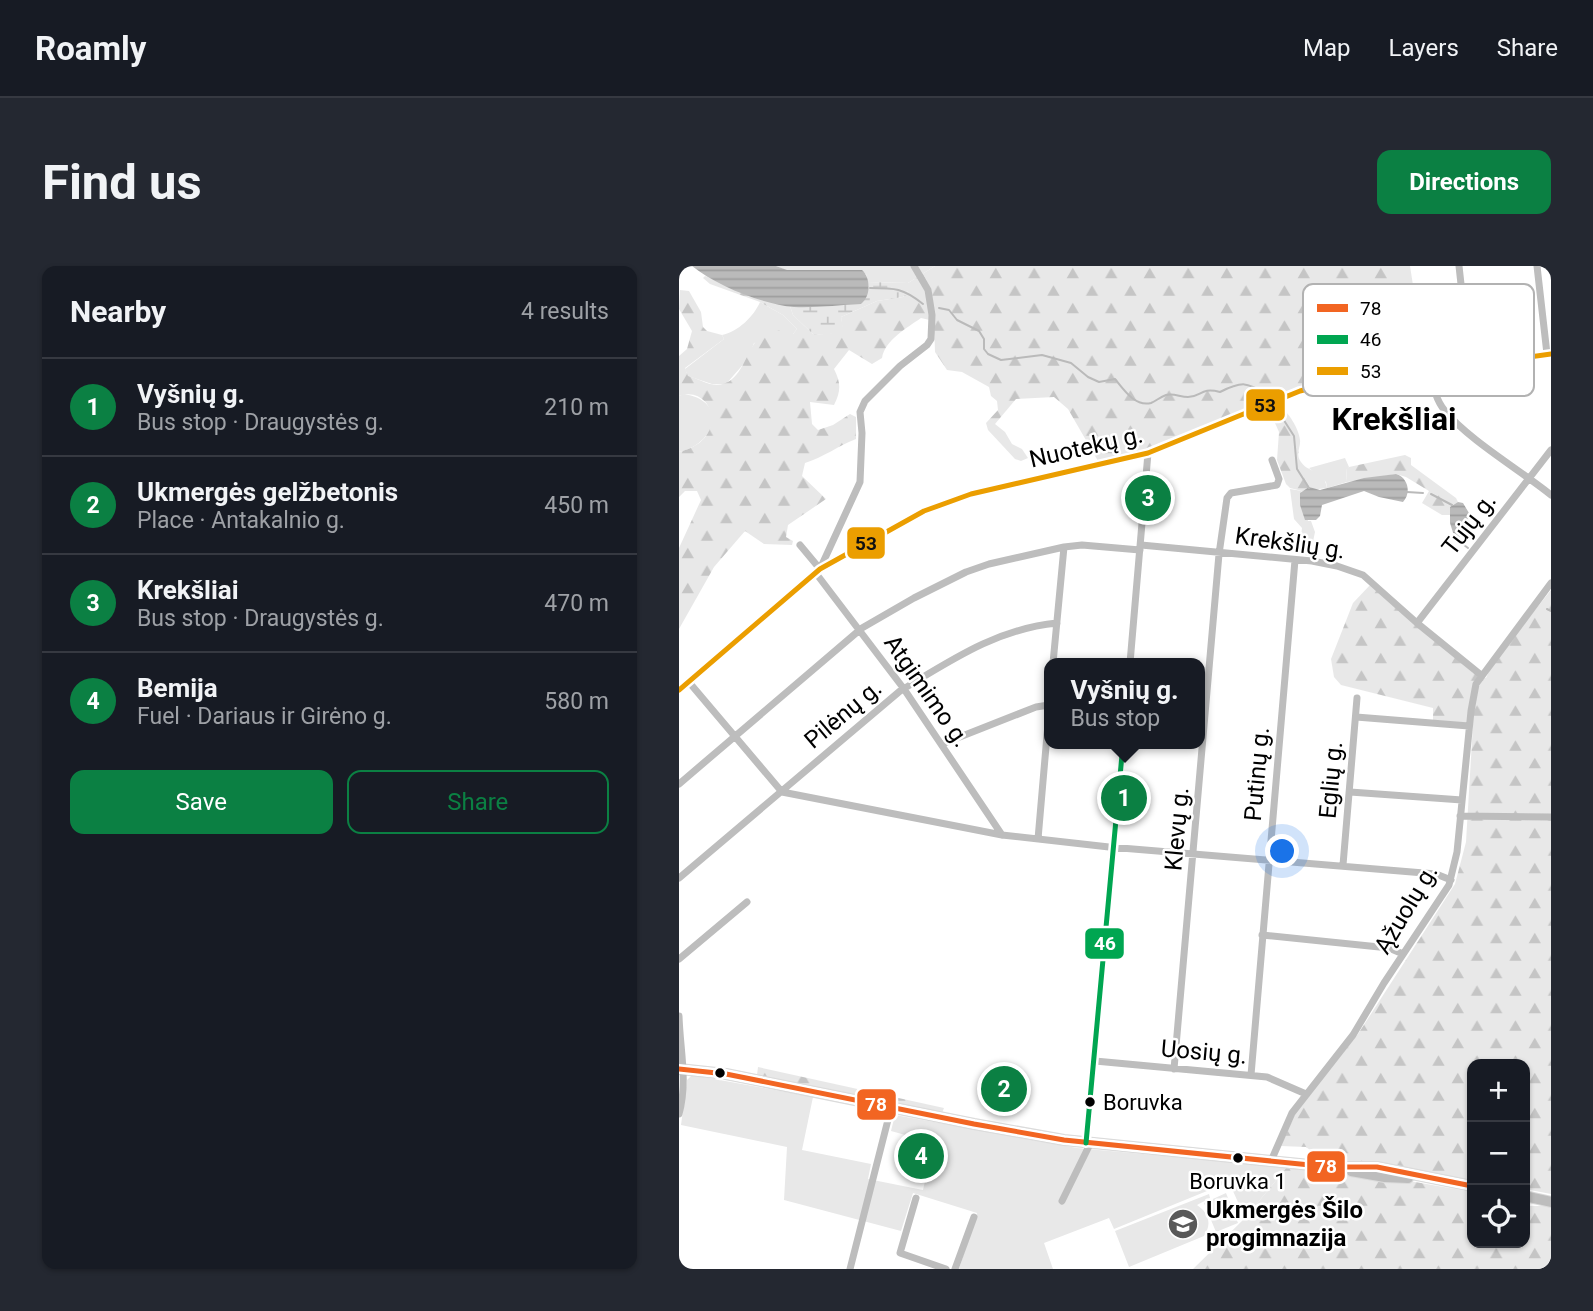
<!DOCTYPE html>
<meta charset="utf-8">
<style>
body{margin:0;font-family:Roboto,sans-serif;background:#242831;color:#f1f3f6}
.controls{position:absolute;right:21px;bottom:21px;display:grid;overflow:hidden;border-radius:14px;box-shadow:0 2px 5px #0004}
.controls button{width:63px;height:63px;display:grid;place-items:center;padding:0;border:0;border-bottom:2px solid #363941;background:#171b24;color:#f1f3f6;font:35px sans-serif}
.you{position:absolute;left:604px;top:586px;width:24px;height:24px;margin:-18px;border:5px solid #fff;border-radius:50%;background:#1a73e8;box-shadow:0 0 0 10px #1a73e833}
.badge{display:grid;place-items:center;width:46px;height:46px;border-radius:50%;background:#0b8043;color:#fff;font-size:23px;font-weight:700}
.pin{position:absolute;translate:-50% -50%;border:4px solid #fff;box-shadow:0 2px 7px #0006}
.popup{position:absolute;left:365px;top:392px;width:161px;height:91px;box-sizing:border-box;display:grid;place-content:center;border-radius:14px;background:#171b24;filter:drop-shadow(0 2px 5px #0005);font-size:23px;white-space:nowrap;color:#9ea1a6}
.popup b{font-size:26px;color:#f1f3f6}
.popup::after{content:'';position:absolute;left:50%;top:100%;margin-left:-14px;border:14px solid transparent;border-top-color:#171b24}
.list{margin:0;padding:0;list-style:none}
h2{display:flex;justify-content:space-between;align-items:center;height:91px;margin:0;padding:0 28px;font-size:30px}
h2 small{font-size:23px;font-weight:400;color:#9ea1a6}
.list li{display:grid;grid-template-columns:46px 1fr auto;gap:21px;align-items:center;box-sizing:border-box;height:98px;padding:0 28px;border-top:2px solid #363941}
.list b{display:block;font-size:26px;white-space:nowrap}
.list p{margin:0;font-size:23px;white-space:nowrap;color:#9ea1a6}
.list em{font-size:23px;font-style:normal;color:#9ea1a6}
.actions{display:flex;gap:14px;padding:21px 28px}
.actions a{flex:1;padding:16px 0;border:2px solid #0b8043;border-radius:14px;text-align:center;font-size:24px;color:#0b8043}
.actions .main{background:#0b8043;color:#fff}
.icon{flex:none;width:38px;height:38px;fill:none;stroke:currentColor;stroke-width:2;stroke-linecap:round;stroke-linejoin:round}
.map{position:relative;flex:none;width:872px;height:1003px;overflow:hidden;border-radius:14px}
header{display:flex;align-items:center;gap:42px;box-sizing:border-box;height:98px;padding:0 35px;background:#171b24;border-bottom:2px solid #363941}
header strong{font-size:33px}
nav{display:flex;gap:38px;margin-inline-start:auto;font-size:24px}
.intro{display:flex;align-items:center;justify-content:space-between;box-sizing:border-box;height:168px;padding:0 42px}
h1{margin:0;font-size:49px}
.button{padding:18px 32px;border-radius:14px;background:#0b8043;color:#fff;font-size:24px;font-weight:700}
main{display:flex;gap:42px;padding:0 42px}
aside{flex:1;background:#171b24;border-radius:14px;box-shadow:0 2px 5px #0004}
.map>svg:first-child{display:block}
.green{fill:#e8e8e8}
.forest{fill:url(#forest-firs)}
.wetland{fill:url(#wetland-marsh)}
.water{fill:url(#water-rules)}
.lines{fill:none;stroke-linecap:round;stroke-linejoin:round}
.stream{stroke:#bababa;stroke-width:2}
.primary-casing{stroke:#dbdbdb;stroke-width:12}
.street{stroke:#bdbdbd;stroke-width:7}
.primary{stroke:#bdbdbd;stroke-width:10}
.bus-1-casing{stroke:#fff;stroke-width:10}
.bus-2-casing{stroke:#fff;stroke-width:10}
.bus-3-casing{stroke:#fff;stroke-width:10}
.bus-1{stroke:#f26522;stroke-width:5}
.bus-2{stroke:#00a651;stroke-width:5}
.bus-3{stroke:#eb9e00;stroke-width:5}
.bus-dot{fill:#000;stroke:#fff;stroke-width:2.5}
.labels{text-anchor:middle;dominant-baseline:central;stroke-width:5;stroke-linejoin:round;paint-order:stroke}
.bus-label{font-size:22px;fill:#000;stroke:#fff;text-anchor:start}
.street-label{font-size:24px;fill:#000;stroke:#fff}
.poi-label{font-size:24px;font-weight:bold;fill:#000;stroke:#fff;text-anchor:start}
.district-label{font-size:32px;font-weight:bold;fill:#000;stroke:#fff}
.key{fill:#fff;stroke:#b2b2b2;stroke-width:2}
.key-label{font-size:19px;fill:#000}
.line-badge{stroke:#fff;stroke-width:2.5}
.badge-label{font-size:19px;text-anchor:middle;font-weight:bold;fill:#fff}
.pale-badge-label{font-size:19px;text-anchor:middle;font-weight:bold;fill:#111}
</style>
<header>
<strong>Roamly</strong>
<nav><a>Map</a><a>Layers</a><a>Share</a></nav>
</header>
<div class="intro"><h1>Find us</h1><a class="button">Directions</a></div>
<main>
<aside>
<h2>Nearby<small>4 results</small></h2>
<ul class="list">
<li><span class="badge">1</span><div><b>Vyšnių g.</b><p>Bus stop · Draugystės g.</p></div><em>210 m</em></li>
<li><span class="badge">2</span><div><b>Ukmergės gelžbetonis</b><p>Place · Antakalnio g.</p></div><em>450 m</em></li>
<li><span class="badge">3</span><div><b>Krekšliai</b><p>Bus stop · Draugystės g.</p></div><em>470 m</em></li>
<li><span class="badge">4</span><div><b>Bemija</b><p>Fuel · Dariaus ir Girėno g.</p></div><em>580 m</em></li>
</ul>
<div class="actions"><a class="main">Save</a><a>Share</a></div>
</aside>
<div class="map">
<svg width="872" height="1003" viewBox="0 0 872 1003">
<defs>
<pattern id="forest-firs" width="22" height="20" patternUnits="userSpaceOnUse" patternTransform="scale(1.75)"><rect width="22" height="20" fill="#e8e8e8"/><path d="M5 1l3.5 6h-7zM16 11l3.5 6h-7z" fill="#c5c5c5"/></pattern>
<pattern id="wetland-marsh" width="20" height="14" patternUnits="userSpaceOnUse" patternTransform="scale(1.75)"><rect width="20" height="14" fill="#e8e8e8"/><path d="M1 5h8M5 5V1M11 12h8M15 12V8" fill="none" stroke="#c5c5c5"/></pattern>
<pattern id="water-rules" width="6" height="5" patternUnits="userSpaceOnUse" patternTransform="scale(1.75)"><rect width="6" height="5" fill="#bababa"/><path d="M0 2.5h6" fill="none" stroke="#9e9e9e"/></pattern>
</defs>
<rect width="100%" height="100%" fill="#fff"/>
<!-- green -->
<path class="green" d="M 97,0 L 256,0 L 229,17 L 189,16 L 187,8 L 107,4 Z
M 81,36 L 104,49 L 118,63 L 114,68 L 75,77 L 69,93 L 47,118 L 33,118 L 9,110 L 6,103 L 45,73 L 43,69 C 59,66 75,50 81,36 Z
M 5,128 C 49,135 38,177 0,186 L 0,130 Z
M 666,192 L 670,201 L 667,203 L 668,216 L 648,222 L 647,216 L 630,202 Z
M 611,223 L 623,225 L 621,228 L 629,255 L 632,255 L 636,266 L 631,290 L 620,288 L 623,262 L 615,253 Z
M 13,809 L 134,831 L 123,884 L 192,898 L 189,913 L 244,924 L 255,877 L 212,865 L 216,849 L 398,882 L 551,896 L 563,899 L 565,897 L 608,901 L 566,952 L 550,916 L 435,963 L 430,952 L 365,977 L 374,1003 L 280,1003 L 298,947 L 234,927 L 222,965 L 105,934 L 108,881 L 2,859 L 8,814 Z
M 547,927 L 559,957 L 537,966 L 525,937 Z
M 530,928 L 531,932 L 518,939 C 530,947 533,958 525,970 L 450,1001 L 436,965 Z"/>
<!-- forest -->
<path class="forest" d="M 256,0 L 731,0 L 747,102 L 645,116 L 472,183 L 419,195 L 389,143 L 375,131 L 337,133 L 316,158 L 326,166 L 333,178 L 343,183 L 349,192 L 342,195 L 336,193 L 309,164 L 307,157 L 319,144 L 318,135 L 312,130 L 310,121 L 283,106 L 268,104 L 256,86 L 255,55 L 242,52 C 228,62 206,74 203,92 L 193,98 L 170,84 L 155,103 C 162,117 162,125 155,139 L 131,136 L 133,158 L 139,164 L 154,159 L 171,148 L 177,151 L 177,173 C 159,180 145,191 126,197 L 123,210 L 147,233 L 109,259 L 107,271 L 114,275 L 113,279 L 85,278 L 66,265 L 35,301 L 0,363 L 0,282 L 22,234 L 18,225 L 6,225 L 0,231 L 0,186 C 52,174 34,118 0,130 L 0,90 L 8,83 L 13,65 L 0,43 L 1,24 L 10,25 L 22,46 L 24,61 L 28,65 L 43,69 L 45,73 L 6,102 L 9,110 C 17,112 24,116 31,118 C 60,124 65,91 77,75 C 81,70 85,66 89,62 L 114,68 L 118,63 L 104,49 L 81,36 L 31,18 L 24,12 L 26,10 L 85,34 L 111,40 L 114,49 L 135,69 L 164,66 L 162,51 L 198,35 L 224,31 L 229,25 L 229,17 Z
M 601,141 C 609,145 620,163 621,174 C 622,181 616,188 622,196 C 630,208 645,202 648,222 L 623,225 L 611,222 L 607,218 L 598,194 L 600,166 L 596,157 L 595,143 Z
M 726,189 L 732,192 L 732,199 L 777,232 L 779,236 L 771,241 L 771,249 L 763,249 L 743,237 L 750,225 L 727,211 L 717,208 L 668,216 L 667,202 L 670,201 Z
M 692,318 L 794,407 L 807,412 L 815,395 L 872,324 L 872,928 L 846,923 L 846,798 L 793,798 L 793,914 L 646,895 L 627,881 L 602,880 L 617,846 L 679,768 L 776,618 L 787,576 L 794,458 L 754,454 L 754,442 L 662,419 L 655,411 L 652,393 L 674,337 Z
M 79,801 L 265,842 L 263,847 L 78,809 Z
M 608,901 L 725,914 L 793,926 L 793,977 L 846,977 L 846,940 L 872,940 L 872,1003 L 514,1003 L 566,952 Z"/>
<!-- wetland -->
<path class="wetland" d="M 189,16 L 229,17 L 229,25 L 224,31 L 198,35 L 162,51 L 165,67 L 135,69 L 114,49 L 111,40 L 128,41 L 190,22 Z"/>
<!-- water -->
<path class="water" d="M 13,0 L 97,0 L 108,4 L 183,4 C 192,12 192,30 182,38 C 160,39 137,42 115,41 C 83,38 38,20 13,0 Z
M 717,208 C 730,212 732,228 724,236 L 700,231 L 685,225 L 643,239 L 641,250 L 637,254 L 626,254 L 621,239 L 621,227 L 630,221 L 641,224 L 685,212 Z
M 779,236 L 784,237 L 790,247 L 790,252 L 780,268 L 783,278 L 776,273 L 771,257 L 771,241 Z"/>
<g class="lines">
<!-- stream -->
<path class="stream" d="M 191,22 C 216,22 224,22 244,38
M 260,42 L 270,44 L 278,54 L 300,65 L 305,73 L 305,83 L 309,88 L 322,94 L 363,89 L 392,97 L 409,111 L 420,116 L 436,113 C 445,124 456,141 472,137 C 477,135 481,131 487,129 C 495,127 501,131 509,131 C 523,131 521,121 541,126 C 565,114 568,117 591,129
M 599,145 L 615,170 L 618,203 L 630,222
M 728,226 L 744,227
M 752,228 L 773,239
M 781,276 L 789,282
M 868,343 L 872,345"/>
<!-- primary casing -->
<g class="primary-casing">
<path id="primary" d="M 0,803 L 47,808 L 295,858 L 385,874 L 651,901 L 698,901 L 793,920
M 672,905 L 706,911 L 729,912
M 846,930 L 872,936"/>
</g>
<!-- street -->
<path class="street" d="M 780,0 L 791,99
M 858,0 L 868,88
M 751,104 C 754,119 756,133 766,145 C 790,174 841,204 872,229
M 121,279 L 141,303 L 181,216 L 183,167 L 181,146 L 186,135 L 221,100 L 248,79 L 252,73 L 253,49 L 249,24 L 235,0
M 462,279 L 633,295 L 658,300 L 684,309 L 738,357 L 802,409
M 136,306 L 225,423 L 323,569
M 738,357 L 872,184
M 374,397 L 385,281
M 451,397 L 469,187
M 9,415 L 103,526 L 323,569 L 430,581 L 757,608 L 772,614
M 0,424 L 141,303 L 245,245 L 292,228 L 469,187 L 621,125 L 640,120 L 872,88
M 677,451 L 790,460
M 263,478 L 357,441 L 370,439
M 0,518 L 183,362 L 235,332 L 287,306 L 310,298 L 385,281 L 403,279 L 461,284
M 671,526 L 783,534
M 781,550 L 872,551
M 359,573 L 370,446
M 664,599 L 678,432
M 0,612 L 221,425 C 271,395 317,363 378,357
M 583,669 L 710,682 L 724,688
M 0,693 L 68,636
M 0,750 C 1,783 9,816 0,848
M 416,795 L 588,811 L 627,828
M 495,803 L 540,288 L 548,232 L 552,227 L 598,219 L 600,213 L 593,194
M 572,809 L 616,294
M 407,877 L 444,478
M 592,895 L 613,847 L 674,769 L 705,717 L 770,619 L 778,586 L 792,445 L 797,418 L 872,317
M 237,932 L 221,987 L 267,1003
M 383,935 L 411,878
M 171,1003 L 212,842
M 276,1003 L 295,951"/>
<!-- primary -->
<use href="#primary" class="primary"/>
<!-- bus-1 casing -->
<g class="bus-1-casing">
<path id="bus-1" d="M 0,803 L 47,808 L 295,858 L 385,874 L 651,901 L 698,901 L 793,920"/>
</g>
<!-- bus-2 casing -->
<g class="bus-2-casing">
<path id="bus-2" d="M 407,877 L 444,478"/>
</g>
<!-- bus-3 casing -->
<g class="bus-3-casing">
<path id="bus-3" d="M 0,424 L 141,303 L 245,245 L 292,228 L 469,187 L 621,125 L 640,120 L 872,88"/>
</g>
<!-- bus-1 -->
<use href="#bus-1" class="bus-1"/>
<!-- bus-2 -->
<use href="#bus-2" class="bus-2"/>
<!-- bus-3 -->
<use href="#bus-3" class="bus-3"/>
</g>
<!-- icons -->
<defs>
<g id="school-disc" transform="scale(1.575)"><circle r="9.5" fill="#595959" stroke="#fff"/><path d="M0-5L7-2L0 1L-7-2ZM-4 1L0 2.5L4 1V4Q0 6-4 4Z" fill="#fff"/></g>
</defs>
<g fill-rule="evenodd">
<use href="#school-disc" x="504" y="958"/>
</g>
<!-- markers -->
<g class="bus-dot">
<circle cx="41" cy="807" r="6"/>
<circle cx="411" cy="836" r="6"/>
<circle cx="559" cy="892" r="6"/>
</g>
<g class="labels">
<!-- bus labels -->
<g class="bus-label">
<text x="424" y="836">Boruvka</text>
<text x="559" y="915" text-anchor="middle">Boruvka 1</text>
</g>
<!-- street labels -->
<g class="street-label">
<text transform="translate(407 181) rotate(-13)">Nuotekų g.</text>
<text transform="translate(790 258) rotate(-52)">Tujų g.</text>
<text transform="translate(611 277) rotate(8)">Krekšlių g.</text>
<text transform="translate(248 425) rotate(55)">Atgimimo g.</text>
<text transform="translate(164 448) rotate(-40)">Pilėnų g.</text>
<text transform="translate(578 508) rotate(-85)">Putinų g.</text>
<text transform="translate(652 514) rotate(-85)">Eglių g.</text>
<text transform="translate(498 563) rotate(-85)">Klevų g.</text>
<text transform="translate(727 643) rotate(-59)">Ąžuolų g.</text>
<text transform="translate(525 786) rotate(5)">Uosių g.</text>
</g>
<!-- poi labels -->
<g class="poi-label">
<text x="527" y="944">Ukmergės Šilo<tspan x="527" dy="28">progimnazija</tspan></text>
</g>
<!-- district labels -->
<g class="district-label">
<text x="715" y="153">Krekšliai</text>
</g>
</g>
<!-- legend -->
<rect x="624" y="18" width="231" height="112" rx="10" class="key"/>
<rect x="638" y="38" width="31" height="8" fill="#f26522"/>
<rect x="638" y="69" width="31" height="9" fill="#00a651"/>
<rect x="638" y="101" width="31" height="8" fill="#eb9e00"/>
<g class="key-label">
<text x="681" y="49">78</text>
<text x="681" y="80">46</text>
<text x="681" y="112">53</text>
</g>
<g class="line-badge">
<rect x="566" y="122" width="41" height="34" rx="7" fill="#eb9e00"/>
<rect x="167" y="260" width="40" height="34" rx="7" fill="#eb9e00"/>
<rect x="405" y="661" width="41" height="33" rx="7" fill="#00a651"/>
<rect x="177" y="822" width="41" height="33" rx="7" fill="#f26522"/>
<rect x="627" y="884" width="40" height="33" rx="7" fill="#f26522"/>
</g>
<g class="badge-label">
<text x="426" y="684">46</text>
<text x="197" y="845">78</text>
<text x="647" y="907">78</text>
</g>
<g class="pale-badge-label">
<text x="586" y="146">53</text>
<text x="187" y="284">53</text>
</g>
</svg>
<div class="controls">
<button>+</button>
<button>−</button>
<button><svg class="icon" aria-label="locate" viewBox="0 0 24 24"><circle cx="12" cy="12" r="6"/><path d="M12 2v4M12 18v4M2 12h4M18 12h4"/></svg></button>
</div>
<div class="you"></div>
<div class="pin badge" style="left:445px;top:532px">1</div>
<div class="popup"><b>Vyšnių g.</b>Bus stop</div>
<div class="pin badge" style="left:325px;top:823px">2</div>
<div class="pin badge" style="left:469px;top:232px">3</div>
<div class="pin badge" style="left:242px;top:890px">4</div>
</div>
</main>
